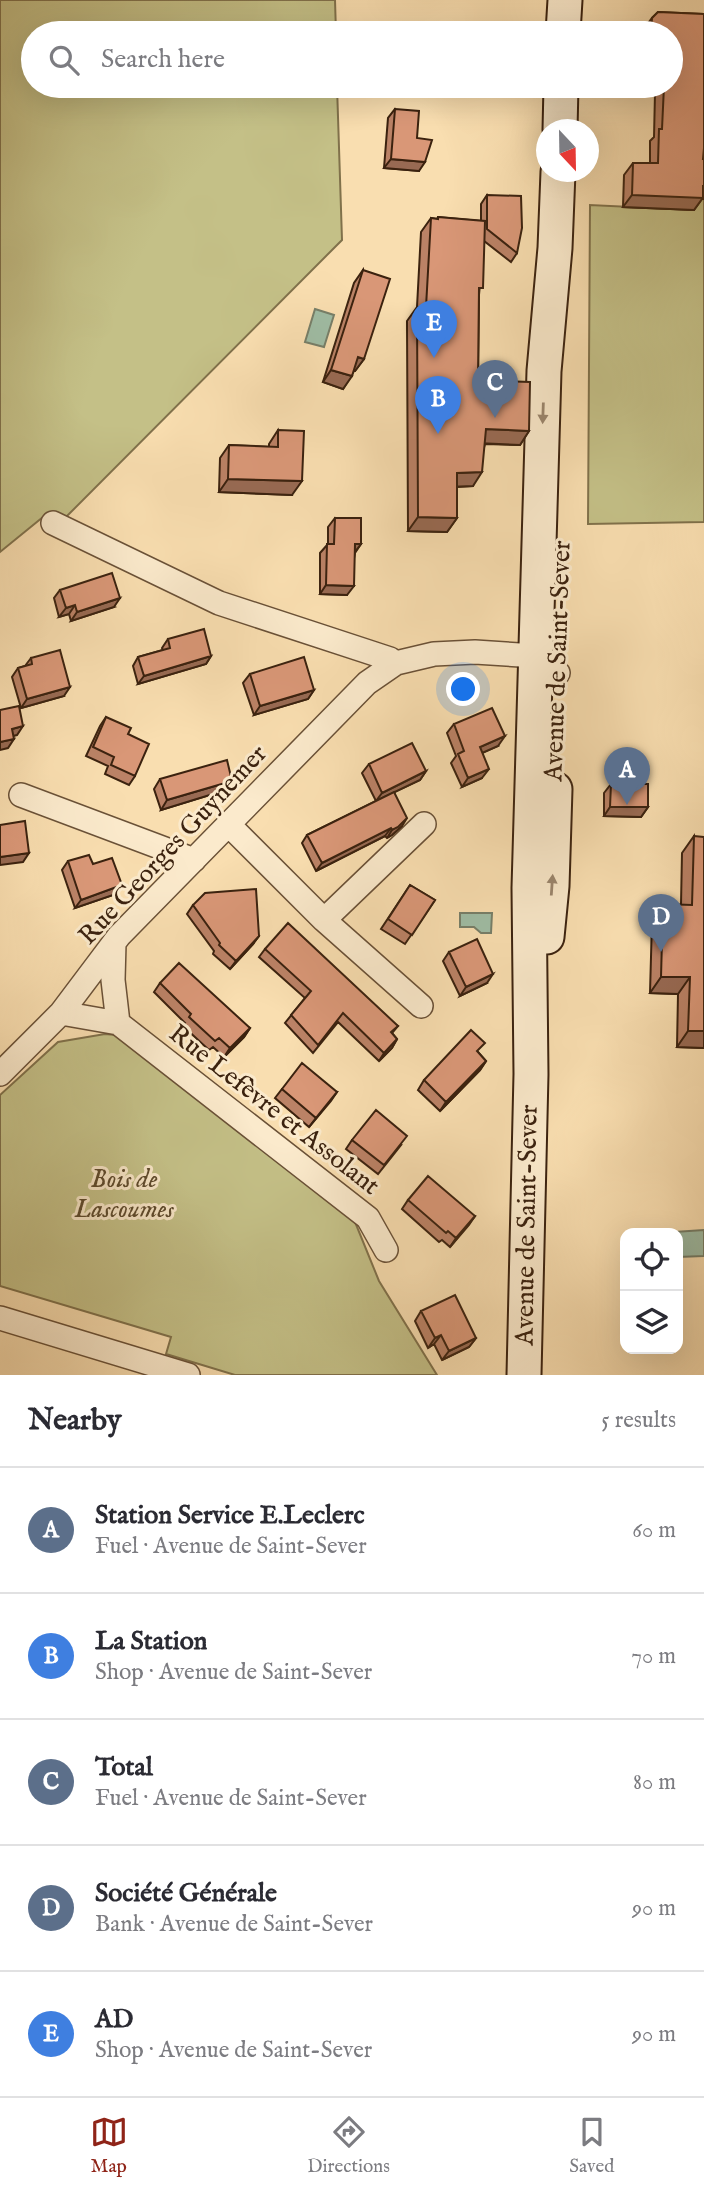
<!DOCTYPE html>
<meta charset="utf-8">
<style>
body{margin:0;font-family:"IM FELL English",serif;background:#f2f2f3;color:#2b2b33}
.controls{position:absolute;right:21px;bottom:21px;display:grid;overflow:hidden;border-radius:14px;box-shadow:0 7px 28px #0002}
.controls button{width:63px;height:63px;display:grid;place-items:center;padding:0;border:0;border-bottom:2px solid #e1e1e2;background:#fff;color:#2b2b33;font:35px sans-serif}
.compass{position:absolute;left:536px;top:119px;width:63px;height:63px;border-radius:50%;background:#fff;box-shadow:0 7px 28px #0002;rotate:158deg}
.you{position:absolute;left:464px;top:690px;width:24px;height:24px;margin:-18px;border:5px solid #fff;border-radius:50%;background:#1a73e8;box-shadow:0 0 0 10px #1a73e833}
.badge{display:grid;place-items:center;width:46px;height:46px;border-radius:50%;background:#8f2418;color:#fff;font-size:23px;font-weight:700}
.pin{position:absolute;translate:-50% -58px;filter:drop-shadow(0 2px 4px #0008)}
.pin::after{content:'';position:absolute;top:37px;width:24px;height:21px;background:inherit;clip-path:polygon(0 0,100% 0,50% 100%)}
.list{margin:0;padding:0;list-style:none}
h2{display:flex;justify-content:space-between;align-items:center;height:91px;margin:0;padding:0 28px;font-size:30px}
h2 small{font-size:23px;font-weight:400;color:#7c7c81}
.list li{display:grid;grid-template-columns:46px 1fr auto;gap:21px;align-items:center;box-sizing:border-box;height:126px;padding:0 28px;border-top:2px solid #e1e1e2}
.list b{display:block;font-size:26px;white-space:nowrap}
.list p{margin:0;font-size:23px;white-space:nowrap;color:#7c7c81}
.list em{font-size:23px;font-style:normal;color:#7c7c81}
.icon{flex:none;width:38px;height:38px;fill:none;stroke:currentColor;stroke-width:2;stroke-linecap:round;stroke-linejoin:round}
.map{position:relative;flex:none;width:704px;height:1375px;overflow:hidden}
.search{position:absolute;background:#fff;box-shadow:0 7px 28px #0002;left:21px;right:21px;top:21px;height:77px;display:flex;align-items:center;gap:18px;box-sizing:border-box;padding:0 24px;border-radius:38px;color:#7c7c81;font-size:26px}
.sheet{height:721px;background:#fff}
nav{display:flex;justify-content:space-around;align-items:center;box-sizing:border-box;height:98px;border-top:2px solid #e1e1e2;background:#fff;font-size:19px;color:#7c7c81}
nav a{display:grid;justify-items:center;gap:4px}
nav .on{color:#8f2418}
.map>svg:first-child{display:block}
.green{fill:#c4c087;stroke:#80714b;stroke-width:2}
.water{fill:#9fbda5;stroke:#777f69;stroke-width:2}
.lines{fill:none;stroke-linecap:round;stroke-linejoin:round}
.minor-casing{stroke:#6a5137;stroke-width:26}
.secondary-casing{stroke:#3b220f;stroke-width:37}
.minor{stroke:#fbeacc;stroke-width:23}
.secondary{stroke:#fbeacc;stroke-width:33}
.wall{fill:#bb8266;stroke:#3b220f;stroke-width:2}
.shaded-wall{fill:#986a53;stroke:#3b220f;stroke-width:2}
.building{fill:#d99777;stroke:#3b220f;stroke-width:2}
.oneway{fill:#9b866e}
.labels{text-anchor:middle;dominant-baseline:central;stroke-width:6;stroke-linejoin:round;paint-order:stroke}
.street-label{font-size:26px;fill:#3b220f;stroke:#fbeacc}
.park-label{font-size:26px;font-style:italic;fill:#5d4a2d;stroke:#fbeacc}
</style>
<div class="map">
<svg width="704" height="1375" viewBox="0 0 704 1375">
<rect width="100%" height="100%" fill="#f9deb0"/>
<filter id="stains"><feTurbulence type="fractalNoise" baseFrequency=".00286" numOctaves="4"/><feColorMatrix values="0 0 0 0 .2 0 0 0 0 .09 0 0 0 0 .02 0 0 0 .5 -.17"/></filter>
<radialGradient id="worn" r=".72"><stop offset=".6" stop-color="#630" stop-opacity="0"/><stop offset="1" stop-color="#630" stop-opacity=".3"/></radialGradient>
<!-- green -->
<path class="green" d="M 0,0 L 335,0 L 336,33 L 33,33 L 33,86 L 337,86 L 342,240 L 66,517 L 43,517 L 0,552 Z
M 704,143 L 704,522 L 588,524 L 590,205 L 694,210 Z
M 105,1034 L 116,1035 L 353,1217 L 379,1281 L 437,1375 L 235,1375 L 166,1354 L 171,1337 L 0,1286 L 0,1095 L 58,1042 Z"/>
<!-- water -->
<path class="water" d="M 315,309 L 334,315 L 324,347 L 305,342 Z
M 460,913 L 492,913 L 491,933 L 481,933 L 474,927 L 460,927 Z
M 704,1230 L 704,1256 L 678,1257 L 678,1233 L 674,1232 Z"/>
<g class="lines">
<!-- minor casing -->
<g class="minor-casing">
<path id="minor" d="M 53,523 L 219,603 L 390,659 L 396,663
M 21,795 L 194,860
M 229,825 L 324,920 L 421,1006
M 324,920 L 424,824
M 114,943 L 113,980 L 118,1023
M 61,1013 L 118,1023 L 368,1218 L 386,1250
M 0,1074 L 61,1013 L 119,936 L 367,683 L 396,663 L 434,654 L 475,652 L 536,656 L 558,673
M 0,1318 L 188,1375"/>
</g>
<!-- secondary casing -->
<g class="secondary-casing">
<path id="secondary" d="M 563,33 L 565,0
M 560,130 L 561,86
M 547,937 L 552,886 L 555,789
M 524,1375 L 531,1074 L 529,888 L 544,371 L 555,248 L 558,172"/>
</g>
<!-- minor -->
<use href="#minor" class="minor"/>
<!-- secondary -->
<use href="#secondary" class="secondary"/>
</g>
<!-- wall -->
<path class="wall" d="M 658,12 L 704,14 L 704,148 L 703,159 L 704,159 L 704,199 L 702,199 L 694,210 L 623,207 L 624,175 L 633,163 L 650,163 L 650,141 L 654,137 L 655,93 L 637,92 L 637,86 L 671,86 L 671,33 L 643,33 L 643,30 L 652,18 Z
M 395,109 L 417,138 L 419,171 L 384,168 L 388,118 Z
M 487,195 L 517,253 L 511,262 L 484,241 L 479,295 L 478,380 L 529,431 L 520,445 L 485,444 L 473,486 L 457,487 L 457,518 L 447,532 L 408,531 L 407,321 L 417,307 L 421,232 L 431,218 L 437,219 L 438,217 L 481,221 L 481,204 Z
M 363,270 L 364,359 L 355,371 L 354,371 L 343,389 L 323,382 L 354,283 Z
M 278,430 L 292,495 L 219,492 L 220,458 L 229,445 L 269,447 L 269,444 Z
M 335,518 L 361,544 L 355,553 L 347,595 L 320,594 L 320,553 L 328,544 L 328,527 Z
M 60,590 L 114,607 L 71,621 L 69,614 L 59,617 L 54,598 Z
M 168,639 L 211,656 L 206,664 L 138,684 L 133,666 L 138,657 L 163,650 L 162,648 Z
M 31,658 L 64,696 L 21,708 L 12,677 L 18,668 L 25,666 Z
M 250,674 L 314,690 L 308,699 L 254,715 L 243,683 Z
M 106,717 L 128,734 L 135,776 L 129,785 L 105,774 L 108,766 L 86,756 L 100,726 Z
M 454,724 L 498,746 L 482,753 L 482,778 L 462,787 L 451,763 L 456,756 L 447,733 Z
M 369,764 L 426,771 L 420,780 L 394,792 L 402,826 L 392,835 L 387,838 L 385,836 L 316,871 L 302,843 L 307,835 L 376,801 L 362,773 Z
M 160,779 L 226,790 L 161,810 L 154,789 Z
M 611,784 L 648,807 L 641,817 L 604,816 L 604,793 Z
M 694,836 L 704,1048 L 677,1047 L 678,994 L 650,993 L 652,921 L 663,904 L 681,905 L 682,853 Z
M 68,861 L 93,864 L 122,885 L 116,894 L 75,908 L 62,870 Z
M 410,885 L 435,900 L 405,944 L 381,929 Z
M 193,905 L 259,936 L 253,944 L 230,969 L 213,954 L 214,951 L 187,914 Z
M 265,949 L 398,1026 L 392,1033 L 397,1039 L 392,1048 L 379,1061 L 338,1022 L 313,1053 L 285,1023 L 305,998 L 259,957 Z
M 449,952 L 487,983 L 460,996 L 443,961 Z
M 160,983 L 250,1028 L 244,1037 L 224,1057 L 213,1047 L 209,1050 L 183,1026 L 185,1023 L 154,992 Z
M 478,1052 L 486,1061 L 480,1070 L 440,1111 L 418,1090 L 424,1080 Z
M 282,1089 L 337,1092 L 309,1127 L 275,1098 Z
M 352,1140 L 401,1145 L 378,1174 L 346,1149 Z
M 408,1200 L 475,1216 L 450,1247 L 442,1240 L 439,1242 L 402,1209 Z
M 421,1311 L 476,1338 L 469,1347 L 442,1360 L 434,1344 L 428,1348 L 415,1321 Z"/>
<!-- shaded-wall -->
<path class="shaded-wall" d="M 641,86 L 660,86 L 655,93 L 637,92 Z
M 391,159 L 425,162 L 419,171 L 384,168 Z
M 704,186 L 704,199 L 702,199 L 694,210 L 623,207 L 632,195 Z
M 358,357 L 364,359 L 355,371 L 349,370 Z
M 331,370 L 352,376 L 343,389 L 323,382 Z
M 486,429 L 529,431 L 520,445 L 476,443 Z
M 482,472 L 473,486 L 447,487 L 457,473 Z
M 228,479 L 302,481 L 292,495 L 219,492 Z
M 418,517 L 457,518 L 447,532 L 408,531 Z
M 355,544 L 361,544 L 354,553 Z
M 326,585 L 354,586 L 347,595 L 320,594 Z
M 120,598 L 114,607 L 71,621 L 77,612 Z
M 75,605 L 69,614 L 59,617 L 66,608 Z
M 211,656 L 206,664 L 138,684 L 144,676 Z
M 70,687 L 64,696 L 21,708 L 27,699 Z
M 314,690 L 308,699 L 254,715 L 260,706 Z
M 23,726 L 17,735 L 5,738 L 12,729 Z
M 505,736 L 498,746 L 473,757 L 480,747 Z
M 14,739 L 8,748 L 0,750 L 0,742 Z
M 489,769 L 482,778 L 462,787 L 468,778 Z
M 426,771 L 420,780 L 376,801 L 382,793 Z
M 232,781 L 226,790 L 161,810 L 167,800 Z
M 610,807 L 648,807 L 641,817 L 604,816 Z
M 407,818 L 402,826 L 392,835 L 387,838 L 392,830 Z
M 391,828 L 385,836 L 316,871 L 322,863 Z
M 29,853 L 23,862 L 0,865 L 0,857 Z
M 122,885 L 116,894 L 75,908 L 81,900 Z
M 259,936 L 253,944 L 230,969 L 236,961 Z
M 493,974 L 487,983 L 460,996 L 466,987 Z
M 661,977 L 690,977 L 678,994 L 650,993 Z
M 250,1028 L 244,1037 L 224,1057 L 230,1048 Z
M 688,1031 L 704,1031 L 704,1048 L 677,1047 Z
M 397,1039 L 392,1048 L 379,1061 L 384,1053 Z
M 486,1061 L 480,1070 L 440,1111 L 446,1102 Z
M 337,1092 L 331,1101 L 309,1127 L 316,1118 Z
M 475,1216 L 469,1225 L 450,1247 L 456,1238 Z
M 441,1335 L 434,1344 L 428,1348 L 435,1338 Z
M 476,1338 L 469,1347 L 442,1360 L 449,1351 Z"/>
<!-- building -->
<path class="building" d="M 658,12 L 704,14 L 704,148 L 703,159 L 704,159 L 704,186 L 703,186 L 703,198 L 632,195 L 633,163 L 658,163 L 659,129 L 662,129 L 664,86 L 671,86 L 671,33 L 651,33 L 652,18 Z
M 395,109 L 419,111 L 417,138 L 432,140 L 425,162 L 391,159 Z
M 487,195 L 521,196 L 522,228 L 517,253 L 487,229 Z
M 438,217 L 485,221 L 483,288 L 479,288 L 478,380 L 530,382 L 529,431 L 486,429 L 482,472 L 457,473 L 457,518 L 418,517 L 417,307 L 426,307 L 431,218 L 438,219 Z
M 363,270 L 390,279 L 364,359 L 358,357 L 352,376 L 331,370 Z
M 278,430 L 304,431 L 302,481 L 228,479 L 229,445 L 278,447 Z
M 335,518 L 361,518 L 361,544 L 355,544 L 354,586 L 326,585 L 327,544 L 334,544 Z
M 112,573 L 120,598 L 77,612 L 75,605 L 66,608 L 60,590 Z
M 204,629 L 211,656 L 144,676 L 138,657 L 170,648 L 168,639 Z
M 60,650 L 70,687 L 27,699 L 18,668 L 32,664 L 31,658 Z
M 304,657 L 314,690 L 260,706 L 250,674 Z
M 19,706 L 23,726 L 12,729 L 14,739 L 0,742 L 0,710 Z
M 492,708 L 505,736 L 480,747 L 489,769 L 468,778 L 458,754 L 464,751 L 454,724 Z
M 106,717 L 131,728 L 128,734 L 149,744 L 135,776 L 111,765 L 114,757 L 93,747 Z
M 412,743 L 426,771 L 382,793 L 369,764 Z
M 227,760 L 232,781 L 167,800 L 160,779 Z
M 611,784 L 648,784 L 648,807 L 610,807 Z
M 394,792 L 407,818 L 398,827 L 392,830 L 391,828 L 322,863 L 307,835 Z
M 25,821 L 29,853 L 0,857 L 0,825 Z
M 694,836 L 704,837 L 704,1031 L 688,1031 L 690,977 L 661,977 L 663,904 L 692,905 Z
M 89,855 L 93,864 L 112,858 L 122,885 L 81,900 L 68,861 Z
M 410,885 L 435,900 L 412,935 L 388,919 Z
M 256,889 L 259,936 L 236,961 L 219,945 L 220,943 L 193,905 L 205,893 Z
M 288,923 L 398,1026 L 391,1032 L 397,1039 L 384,1053 L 343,1013 L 318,1045 L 291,1015 L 311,991 L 265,949 Z
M 477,939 L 493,974 L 466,987 L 449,952 Z
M 179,963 L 250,1028 L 230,1048 L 219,1038 L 215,1041 L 189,1017 L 191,1014 L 160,983 Z
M 471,1030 L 485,1043 L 477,1051 L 486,1061 L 446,1102 L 424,1080 Z
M 302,1063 L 337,1092 L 316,1118 L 282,1089 Z
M 376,1110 L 407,1136 L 384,1165 L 352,1140 Z
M 428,1176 L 475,1216 L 456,1238 L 448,1231 L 446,1233 L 408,1200 Z
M 455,1295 L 476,1338 L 449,1351 L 441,1335 L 435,1338 L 421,1311 Z"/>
<!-- one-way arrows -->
<defs><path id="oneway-solid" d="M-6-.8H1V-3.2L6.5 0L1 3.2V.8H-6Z" transform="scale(1.75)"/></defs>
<g class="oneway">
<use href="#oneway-solid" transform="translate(543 413) rotate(92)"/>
<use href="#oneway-solid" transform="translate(552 885) rotate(-86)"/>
</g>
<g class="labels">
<!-- street labels -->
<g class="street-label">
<text transform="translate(558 661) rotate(-88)">Avenue de Saint-Sever</text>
<text transform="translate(173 845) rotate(-47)">Rue Georges Guynemer</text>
<text transform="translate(274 1110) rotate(38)">Rue Lefèvre et Assolant</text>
<text transform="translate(527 1225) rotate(-89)">Avenue de Saint-Sever</text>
</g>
<!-- park labels -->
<g class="park-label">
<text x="124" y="1179">Bois de<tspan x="124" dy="30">Lascoumes</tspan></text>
</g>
</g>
<rect width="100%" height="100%" filter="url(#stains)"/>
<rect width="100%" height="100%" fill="url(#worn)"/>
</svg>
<div class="controls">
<button><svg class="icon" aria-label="locate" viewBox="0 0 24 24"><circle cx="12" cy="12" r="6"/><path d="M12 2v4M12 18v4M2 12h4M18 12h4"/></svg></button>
<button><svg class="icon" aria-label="layers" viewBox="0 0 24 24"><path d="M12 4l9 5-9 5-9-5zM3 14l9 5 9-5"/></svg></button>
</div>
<svg class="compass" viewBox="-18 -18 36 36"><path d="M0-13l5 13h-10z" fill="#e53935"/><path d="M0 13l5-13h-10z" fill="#7c7c81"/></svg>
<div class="you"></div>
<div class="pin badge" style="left:627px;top:805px;background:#5c6f8a">A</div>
<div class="pin badge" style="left:438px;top:434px;background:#3f7fe0">B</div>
<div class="pin badge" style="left:495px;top:418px;background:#5c6f8a">C</div>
<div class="pin badge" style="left:661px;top:952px;background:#5c6f8a">D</div>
<div class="pin badge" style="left:434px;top:358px;background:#3f7fe0">E</div>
<div class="search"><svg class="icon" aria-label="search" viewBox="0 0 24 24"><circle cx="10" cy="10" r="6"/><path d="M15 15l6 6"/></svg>Search here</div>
</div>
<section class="sheet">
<h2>Nearby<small>5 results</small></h2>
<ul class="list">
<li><span class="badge" style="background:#5c6f8a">A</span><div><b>Station Service E.Leclerc</b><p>Fuel · Avenue de Saint-Sever</p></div><em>60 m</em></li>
<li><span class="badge" style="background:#3f7fe0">B</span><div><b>La Station</b><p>Shop · Avenue de Saint-Sever</p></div><em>70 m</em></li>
<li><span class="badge" style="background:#5c6f8a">C</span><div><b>Total</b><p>Fuel · Avenue de Saint-Sever</p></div><em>80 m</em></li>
<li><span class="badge" style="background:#5c6f8a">D</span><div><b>Société Générale</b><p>Bank · Avenue de Saint-Sever</p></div><em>90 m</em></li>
<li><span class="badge" style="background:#3f7fe0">E</span><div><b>AD</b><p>Shop · Avenue de Saint-Sever</p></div><em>90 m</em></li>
</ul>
</section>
<nav>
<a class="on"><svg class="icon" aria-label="map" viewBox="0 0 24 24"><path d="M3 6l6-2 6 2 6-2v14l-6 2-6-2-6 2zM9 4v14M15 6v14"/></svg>Map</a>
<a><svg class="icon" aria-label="directions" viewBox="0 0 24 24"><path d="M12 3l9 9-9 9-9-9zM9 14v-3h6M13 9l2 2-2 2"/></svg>Directions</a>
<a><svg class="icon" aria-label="saved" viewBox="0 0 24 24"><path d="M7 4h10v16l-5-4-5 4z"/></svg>Saved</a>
</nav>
